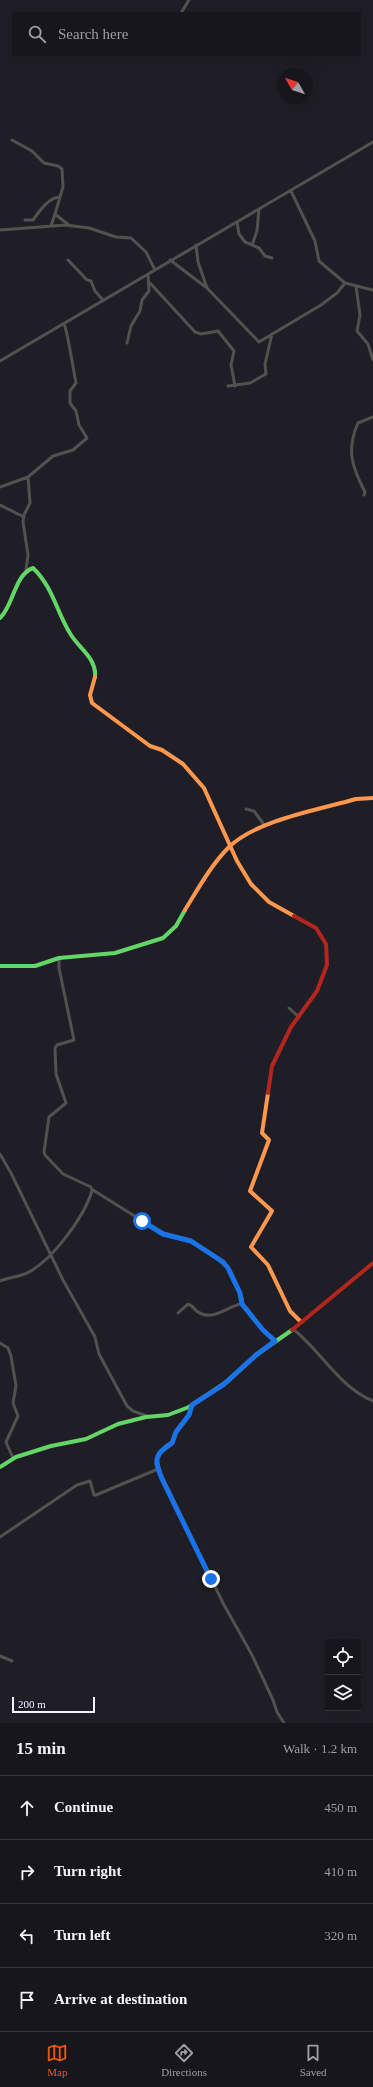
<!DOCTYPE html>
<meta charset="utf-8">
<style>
body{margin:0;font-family:Georgia,serif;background:#201f25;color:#f1f3f6}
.controls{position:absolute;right:12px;bottom:12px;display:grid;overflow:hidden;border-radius:0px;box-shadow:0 4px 16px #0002}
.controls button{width:36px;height:36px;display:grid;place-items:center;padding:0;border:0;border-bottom:1px solid #36353b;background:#17161c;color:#f1f3f6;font:20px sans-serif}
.compass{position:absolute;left:277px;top:68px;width:36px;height:36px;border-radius:50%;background:#17161c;box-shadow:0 4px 16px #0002;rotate:309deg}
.scale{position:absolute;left:12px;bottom:10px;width:83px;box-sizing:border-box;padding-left:4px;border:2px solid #f4f3fe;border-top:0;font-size:11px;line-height:14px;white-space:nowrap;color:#f4f3fe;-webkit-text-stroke:3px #1d1a2a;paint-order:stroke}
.stop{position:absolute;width:12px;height:12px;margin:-9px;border:3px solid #1a73e8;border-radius:50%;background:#fff}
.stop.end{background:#1a73e8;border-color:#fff;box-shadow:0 1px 4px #0008}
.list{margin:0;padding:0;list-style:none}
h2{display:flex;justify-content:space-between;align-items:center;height:52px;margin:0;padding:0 16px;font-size:17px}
h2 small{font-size:13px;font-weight:400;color:#9e9fa3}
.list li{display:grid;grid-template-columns:26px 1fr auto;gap:12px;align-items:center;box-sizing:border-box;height:64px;padding:0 16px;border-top:1px solid #36353b}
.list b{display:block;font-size:15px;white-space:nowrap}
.list em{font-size:13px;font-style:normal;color:#9e9fa3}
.icon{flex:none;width:22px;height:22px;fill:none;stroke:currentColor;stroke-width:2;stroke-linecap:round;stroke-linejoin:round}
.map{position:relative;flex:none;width:373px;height:1723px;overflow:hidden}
.search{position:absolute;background:#17161c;box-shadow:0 4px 16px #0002;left:12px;right:12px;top:12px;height:44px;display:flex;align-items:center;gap:10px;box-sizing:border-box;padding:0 14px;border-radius:0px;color:#9e9fa3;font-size:15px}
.sheet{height:308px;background:#17161c}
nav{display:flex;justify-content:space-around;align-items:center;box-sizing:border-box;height:56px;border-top:1px solid #36353b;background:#17161c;font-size:11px;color:#9e9fa3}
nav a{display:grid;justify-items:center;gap:2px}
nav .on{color:#ea580c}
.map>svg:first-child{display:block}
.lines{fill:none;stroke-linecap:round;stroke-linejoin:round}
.street{stroke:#525150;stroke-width:3}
.fast{stroke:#63d668;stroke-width:4}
.slow{stroke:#ff974d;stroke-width:4}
.jam{stroke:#b3261e;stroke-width:4}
.route{stroke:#1a73e8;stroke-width:5}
</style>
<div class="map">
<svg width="373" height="1723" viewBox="0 0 373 1723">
<rect width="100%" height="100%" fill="#1f1e26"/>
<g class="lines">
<!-- street -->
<path class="street" d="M 181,13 L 189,0
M 12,140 L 32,151 L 44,163 L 58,166 L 62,169 L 63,187 L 55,214 L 70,226
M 291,191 L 315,241 L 319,261 L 345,283 L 373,290
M 25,220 L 33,220 C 39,212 48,198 59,197
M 237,222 L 239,234 L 245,242 L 259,248 L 265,256 L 272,258
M 51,226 L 55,214
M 0,230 L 66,225 L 89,228 L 116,237 L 131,238 L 146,252 L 155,270
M 196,245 L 198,262 L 207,288
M 252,245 L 257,231 L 259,209
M 68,260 L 87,280 L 91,281 L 95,291 L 103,300
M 170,260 L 207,288 L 259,342 L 321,305 L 337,293 L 345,283
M 150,283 L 195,332 L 201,334 L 218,331 L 234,351 L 231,365 L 235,386
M 356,286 L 360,315 L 357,331 L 368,344 L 373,360
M 127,343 L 131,326 L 140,311 L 142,300 L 149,291 L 148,274
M 0,361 L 373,142
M 228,386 L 250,383 L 266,374 L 265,364 L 272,334
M 0,487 L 28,477 L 53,456 L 73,450 L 87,438 L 79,425 L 76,411 L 70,403 L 70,391 L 76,383 C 74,374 67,328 64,324
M 364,495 L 365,492 C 352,467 346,450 358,423 L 373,417
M 0,505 L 24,517
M 26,570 L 28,555 L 23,522 L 24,515 L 30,503 L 28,477
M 246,809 L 254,811 L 265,826
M 289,1008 L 299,1017
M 0,1154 L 11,1173 L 63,1280 L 95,1337 L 99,1354 L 127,1406 L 133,1411 L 147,1416
M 93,1190 L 160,1232 L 187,1240 L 213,1255 L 228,1268 L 242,1298 L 242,1304
M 0,1281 C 9,1277 21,1277 29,1272 C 53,1259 84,1217 92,1191 L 91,1187 L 63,1174 L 45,1155 L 44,1152 L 49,1117 L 66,1103 L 56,1074 L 55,1048 L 57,1045 L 74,1040 L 59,968 L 59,958
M 178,1313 L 188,1304 C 193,1306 195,1310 198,1312 C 213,1322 228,1306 241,1304 L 263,1330 L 275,1341
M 293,1329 C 322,1352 338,1386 373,1401
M 0,1343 L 8,1348 L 11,1356 L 16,1386 L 13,1403 L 18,1416 L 6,1442 L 13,1458
M 193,1405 L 189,1415 L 176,1432 L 173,1443 L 157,1456 L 156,1464 L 223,1603 L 252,1655 L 273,1700 L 277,1712 L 284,1723
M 0,1537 L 77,1485 L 90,1481 L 94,1495 L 96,1495 L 158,1469
M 0,1656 L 12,1661"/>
<!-- fast -->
<path class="fast" d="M 0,618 C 14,605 14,575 33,568 C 53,587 57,613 71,635 C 80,649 97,659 95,677
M 0,966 L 35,966 L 59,958 L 115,953 L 163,938 L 176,926 L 185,910
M 0,1467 L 16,1457 L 51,1446 L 86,1439 L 118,1424 L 146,1417 L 168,1415 L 189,1407 L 228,1381 L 256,1355 L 292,1330"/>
<!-- slow -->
<path class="slow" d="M 95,677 L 90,695 L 92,703 L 150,746 L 162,750 L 183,764 L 204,788 L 237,861 L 251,884 L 269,902 L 294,916
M 185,910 C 198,889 211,865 229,847 C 257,820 318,810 356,799 L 373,798
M 268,1093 L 262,1133 L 269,1140 L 250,1191 L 272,1211 L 251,1247 L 268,1265 L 290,1311 L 301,1322"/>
<!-- jam -->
<path class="jam" d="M 268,1093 L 272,1066 L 291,1027 L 317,991 L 327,965 L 326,944 L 316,928 L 294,916
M 292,1330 L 373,1263"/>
</g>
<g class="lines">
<!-- route -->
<path class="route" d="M 142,1221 L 163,1234 L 191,1241 L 223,1262 L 228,1268 L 240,1293 L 242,1304 L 263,1330 L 275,1341 L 256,1355 L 223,1385 L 192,1405 L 189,1415 L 176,1432 L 172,1443 C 152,1455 155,1462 163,1481 L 211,1579"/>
</g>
</svg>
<div class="controls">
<button><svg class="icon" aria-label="locate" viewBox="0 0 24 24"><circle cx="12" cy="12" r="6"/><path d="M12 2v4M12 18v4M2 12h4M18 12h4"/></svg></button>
<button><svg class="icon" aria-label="layers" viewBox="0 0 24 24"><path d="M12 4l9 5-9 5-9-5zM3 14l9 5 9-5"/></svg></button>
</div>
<svg class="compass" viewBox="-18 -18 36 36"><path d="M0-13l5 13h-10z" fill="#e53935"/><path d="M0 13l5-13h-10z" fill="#9e9fa3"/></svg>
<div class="scale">200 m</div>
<div class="stop" style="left:142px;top:1221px"></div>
<div class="stop end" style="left:211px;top:1579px"></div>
<div class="search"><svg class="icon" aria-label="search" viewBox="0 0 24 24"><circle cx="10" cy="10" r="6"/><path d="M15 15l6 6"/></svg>Search here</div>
</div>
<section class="sheet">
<h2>15 min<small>Walk · 1.2 km</small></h2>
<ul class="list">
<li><svg class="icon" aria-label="ahead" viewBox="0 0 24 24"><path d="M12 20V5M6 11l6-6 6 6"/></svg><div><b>Continue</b></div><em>450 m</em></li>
<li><svg class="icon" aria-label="right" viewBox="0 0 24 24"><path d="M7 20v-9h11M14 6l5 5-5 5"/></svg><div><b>Turn right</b></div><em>410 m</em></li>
<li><svg class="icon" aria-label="left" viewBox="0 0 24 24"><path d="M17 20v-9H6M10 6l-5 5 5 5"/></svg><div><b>Turn left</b></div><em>320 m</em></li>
<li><svg class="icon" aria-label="arrive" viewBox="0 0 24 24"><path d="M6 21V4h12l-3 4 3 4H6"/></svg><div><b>Arrive at destination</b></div></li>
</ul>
</section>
<nav>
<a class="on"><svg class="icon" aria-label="map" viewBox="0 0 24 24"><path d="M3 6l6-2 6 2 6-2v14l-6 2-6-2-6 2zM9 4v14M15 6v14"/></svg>Map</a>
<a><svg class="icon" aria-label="directions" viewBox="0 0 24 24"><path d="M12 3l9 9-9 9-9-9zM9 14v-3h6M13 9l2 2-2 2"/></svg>Directions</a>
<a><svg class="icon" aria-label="saved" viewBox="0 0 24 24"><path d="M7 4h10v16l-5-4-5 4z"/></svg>Saved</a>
</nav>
